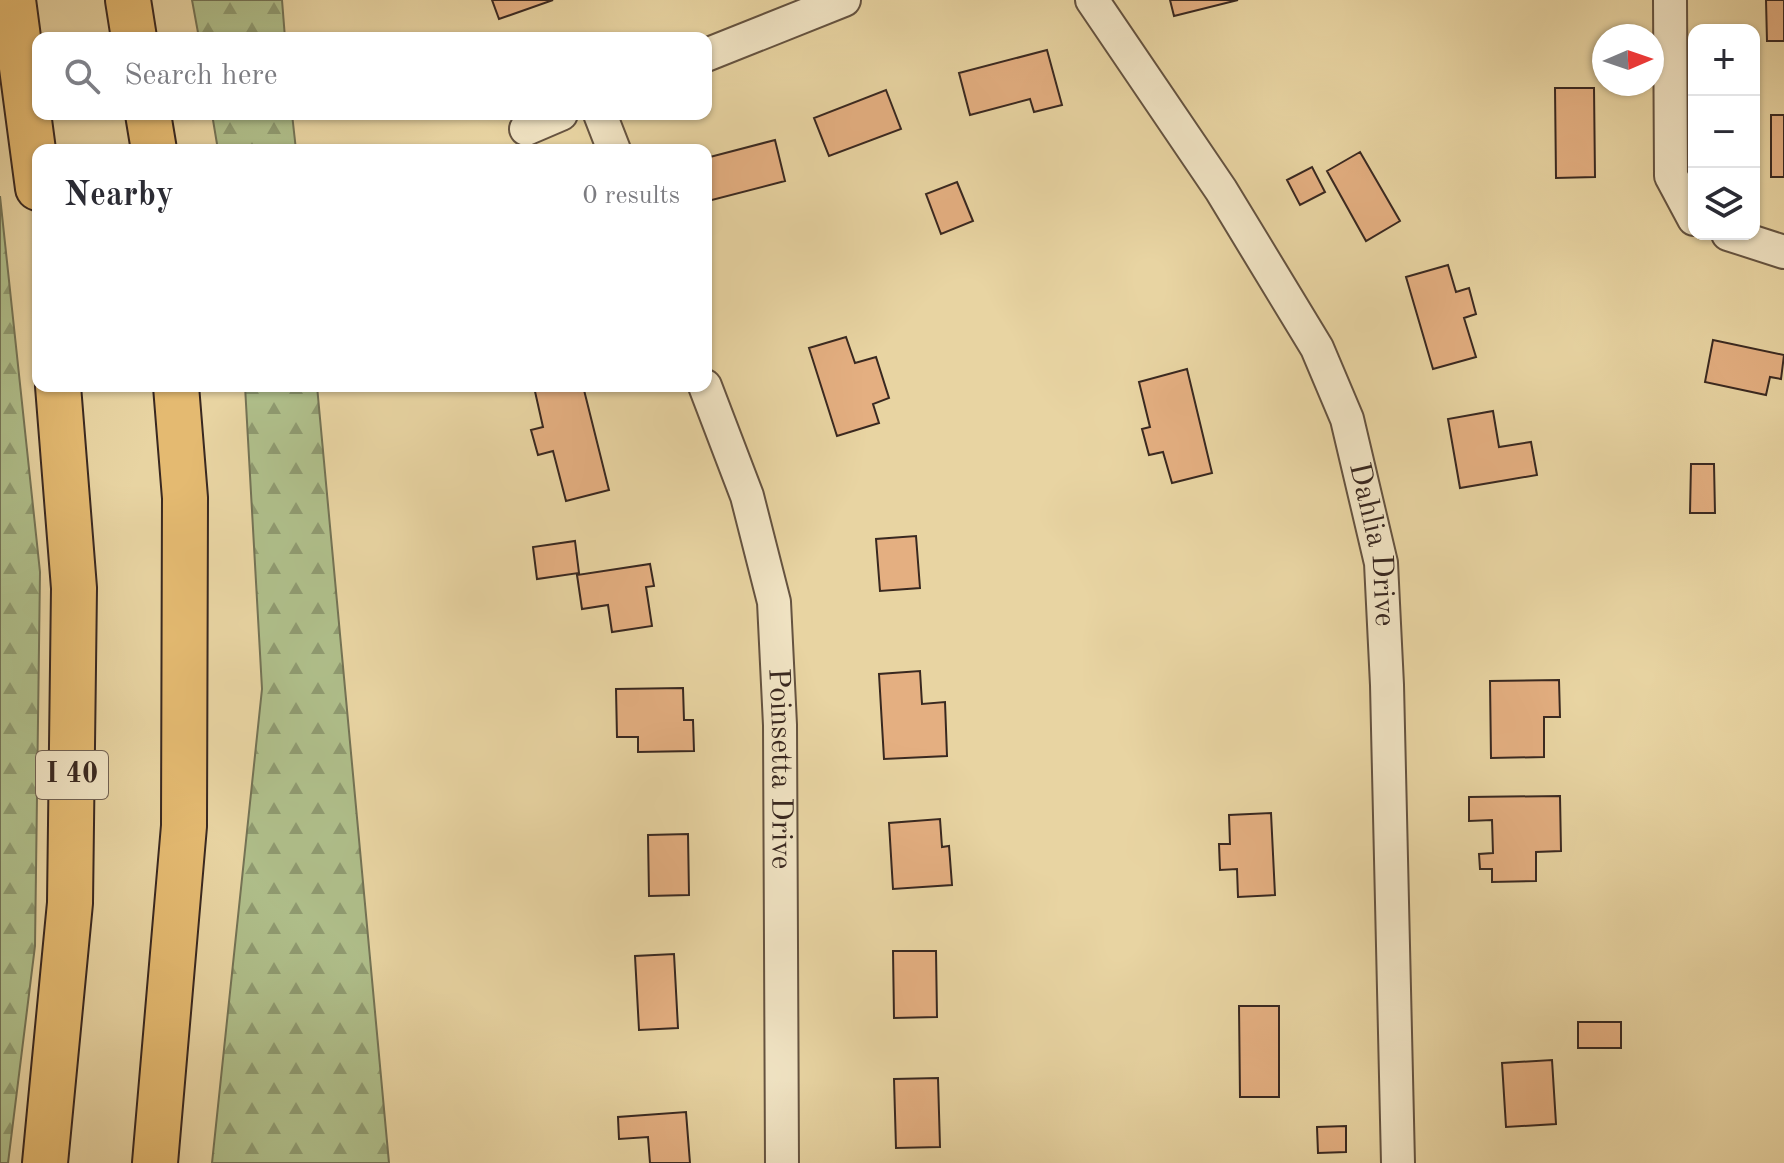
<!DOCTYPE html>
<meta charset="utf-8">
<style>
body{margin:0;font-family:"Old Standard TT",serif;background:#f7f7f7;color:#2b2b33}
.controls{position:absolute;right:24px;top:24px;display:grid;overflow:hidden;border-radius:16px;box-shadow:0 2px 6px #0004}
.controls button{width:72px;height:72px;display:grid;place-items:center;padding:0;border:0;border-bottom:2px solid #e1e1e2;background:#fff;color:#2b2b33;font:40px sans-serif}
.compass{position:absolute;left:1592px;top:24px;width:72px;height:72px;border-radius:50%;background:#fff;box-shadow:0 2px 6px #0004;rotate:88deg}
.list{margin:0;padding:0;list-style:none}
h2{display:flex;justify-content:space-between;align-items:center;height:104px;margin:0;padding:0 32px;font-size:34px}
h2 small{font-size:26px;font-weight:400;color:#7c7c81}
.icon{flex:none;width:44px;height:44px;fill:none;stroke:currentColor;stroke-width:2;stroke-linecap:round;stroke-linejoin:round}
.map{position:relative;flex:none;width:1784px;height:1163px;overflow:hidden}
.search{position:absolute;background:#fff;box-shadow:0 2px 6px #0004;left:32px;top:32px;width:680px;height:88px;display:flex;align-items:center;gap:20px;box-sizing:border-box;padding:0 28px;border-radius:16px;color:#7c7c81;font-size:30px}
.panel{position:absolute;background:#fff;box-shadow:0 2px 6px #0004;left:32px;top:144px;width:680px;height:248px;border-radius:16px}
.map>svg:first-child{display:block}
.forest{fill:url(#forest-firs);stroke:#747355;stroke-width:2}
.building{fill:#e4af81;stroke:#392820;stroke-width:2}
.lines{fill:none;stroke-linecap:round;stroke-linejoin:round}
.minor-casing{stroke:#655340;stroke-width:36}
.motorway-casing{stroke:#392820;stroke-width:48}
.minor{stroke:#f0e3c3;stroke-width:32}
.motorway{stroke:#e4ba71;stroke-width:44}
.labels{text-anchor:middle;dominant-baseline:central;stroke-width:8;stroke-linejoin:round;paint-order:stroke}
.shield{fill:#f0e3c3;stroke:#706051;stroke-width:2}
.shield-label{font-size:28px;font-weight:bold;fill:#392820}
.street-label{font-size:30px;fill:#392820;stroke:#f0e3c3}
</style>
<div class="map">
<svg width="1784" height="1163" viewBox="0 0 1784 1163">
<defs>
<pattern id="forest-firs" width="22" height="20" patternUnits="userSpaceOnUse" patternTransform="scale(2)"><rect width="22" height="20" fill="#afbe8a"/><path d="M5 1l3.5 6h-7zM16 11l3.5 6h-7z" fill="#8f9a70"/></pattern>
</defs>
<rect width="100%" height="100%" fill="#e8d4a2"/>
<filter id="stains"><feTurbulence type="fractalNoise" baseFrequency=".0025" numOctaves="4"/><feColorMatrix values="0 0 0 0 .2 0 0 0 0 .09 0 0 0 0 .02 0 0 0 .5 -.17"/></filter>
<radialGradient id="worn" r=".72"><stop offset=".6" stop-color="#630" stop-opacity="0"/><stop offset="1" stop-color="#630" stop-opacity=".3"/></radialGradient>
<!-- forest -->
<path class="forest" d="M 192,0 L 282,0 L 285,38 L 199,38 Z
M 212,114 L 292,114 L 296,150 L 218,150 Z
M 0,196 L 40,572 L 35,946 L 8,1163 L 0,1163 Z
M 245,386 L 317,386 L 389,1163 L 212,1163 L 262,689 Z"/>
<!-- building -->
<path class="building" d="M 492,0 L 553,0 L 499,19 Z
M 1170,0 L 1238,0 L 1174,16 Z
M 1766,0 L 1784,0 L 1784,41 L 1767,41 Z
M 1047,50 L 1062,105 L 1034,112 L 1030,99 L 970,115 L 959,73 Z
M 1555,88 L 1594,88 L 1595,177 L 1556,178 Z
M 886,90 L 901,129 L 829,156 L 814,118 Z
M 1771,115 L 1784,115 L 1784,177 L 1771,177 Z
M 775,140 L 785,181 L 708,201 L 706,158 Z
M 1360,152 L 1400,221 L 1366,241 L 1327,171 Z
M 1312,167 L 1325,192 L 1300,205 L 1287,180 Z
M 957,182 L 973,221 L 941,234 L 926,194 Z
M 1448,265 L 1456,292 L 1469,288 L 1476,314 L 1464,318 L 1476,357 L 1433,369 L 1406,277 Z
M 846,337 L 855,363 L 876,357 L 889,398 L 873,404 L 879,423 L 837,436 L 809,348 Z
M 1713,340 L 1784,355 L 1781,379 L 1770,377 L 1766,395 L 1705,382 Z
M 1187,369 L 1212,473 L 1172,483 L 1163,452 L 1149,455 L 1142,429 L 1150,427 L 1139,382 Z
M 539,386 L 583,386 L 609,490 L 566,501 L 553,451 L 538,455 L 531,430 L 543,427 L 534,387 Z
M 1493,411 L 1499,447 L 1531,442 L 1537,475 L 1460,488 L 1448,419 Z
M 1691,464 L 1714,464 L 1715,513 L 1690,513 Z
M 916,536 L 920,588 L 880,591 L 876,539 Z
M 575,541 L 579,573 L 537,579 L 533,547 Z
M 650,564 L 654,586 L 646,587 L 652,626 L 612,632 L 608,605 L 582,609 L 577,575 Z
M 920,671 L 922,704 L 945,702 L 947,756 L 884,759 L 879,674 Z
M 1559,680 L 1560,717 L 1544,717 L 1544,757 L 1491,758 L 1490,681 Z
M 683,688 L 684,720 L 693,720 L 694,751 L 638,752 L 638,737 L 617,737 L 616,689 Z
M 1560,796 L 1561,851 L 1536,852 L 1536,881 L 1492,882 L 1492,869 L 1480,869 L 1479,854 L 1493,853 L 1492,820 L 1469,821 L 1469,797 Z
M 1271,813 L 1275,895 L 1238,897 L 1237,869 L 1220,870 L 1219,844 L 1230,844 L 1229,815 Z
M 940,819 L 942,847 L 949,846 L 952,885 L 893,889 L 889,823 Z
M 688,834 L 689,895 L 649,896 L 648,835 Z
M 893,951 L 936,951 L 937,1017 L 894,1018 Z
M 674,954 L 678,1028 L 639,1030 L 635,956 Z
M 1239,1006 L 1279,1006 L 1279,1097 L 1240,1097 Z
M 1578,1022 L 1621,1022 L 1621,1048 L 1578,1048 Z
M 1552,1060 L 1556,1124 L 1506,1127 L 1502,1063 Z
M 938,1078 L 940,1147 L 896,1148 L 894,1079 Z
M 686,1112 L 690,1163 L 650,1163 L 648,1137 L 619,1139 L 618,1117 Z
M 1346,1126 L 1346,1152 L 1318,1153 L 1317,1127 Z"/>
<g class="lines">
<!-- minor casing -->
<g class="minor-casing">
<g id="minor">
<path id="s1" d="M 1092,0 L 1221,190 L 1317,348 L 1347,419 L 1381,563 L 1387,685 L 1398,1163"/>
<path d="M 1670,0 L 1671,176 L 1694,219"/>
<path d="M 706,55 L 844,0"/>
<path d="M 600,114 L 614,150"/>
<path d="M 526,129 L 561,114"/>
<path d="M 1728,234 L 1784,252"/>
<path id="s2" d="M 705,386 L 747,496 L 774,602 L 780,725 L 782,1163"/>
</g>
</g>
<!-- motorway casing -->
<g class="motorway-casing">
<path id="motorway" d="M 13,0 L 38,188
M 128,0 L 134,38
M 148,114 L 154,150
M 45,1163 L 70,903 L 74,588 L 58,386
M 155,1163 L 184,826 L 185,498 L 176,386"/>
</g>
<!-- minor -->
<use href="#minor" class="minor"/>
<!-- motorway -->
<use href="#motorway" class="motorway"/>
</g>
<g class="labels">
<!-- shield labels -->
<rect class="shield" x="36" y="751" width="72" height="48" rx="6"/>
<g class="shield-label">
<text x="72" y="775">I 40</text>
</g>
<!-- street labels -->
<g class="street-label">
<text stroke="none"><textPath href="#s1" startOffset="620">Dahlia Drive</textPath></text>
<text stroke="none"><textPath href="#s2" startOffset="394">Poinsetta Drive</textPath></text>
</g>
</g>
<rect width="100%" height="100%" filter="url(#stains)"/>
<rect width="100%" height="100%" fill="url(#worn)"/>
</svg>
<div class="controls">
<button>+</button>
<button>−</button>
<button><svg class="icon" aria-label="layers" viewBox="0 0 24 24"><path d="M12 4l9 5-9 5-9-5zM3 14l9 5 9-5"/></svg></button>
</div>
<svg class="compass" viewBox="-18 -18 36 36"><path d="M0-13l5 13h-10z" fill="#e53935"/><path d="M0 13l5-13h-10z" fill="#7c7c81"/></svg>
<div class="search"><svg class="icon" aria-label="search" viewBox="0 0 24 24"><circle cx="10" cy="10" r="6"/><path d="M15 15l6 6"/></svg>Search here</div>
<section class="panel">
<h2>Nearby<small>0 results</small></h2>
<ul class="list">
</ul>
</section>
</div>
